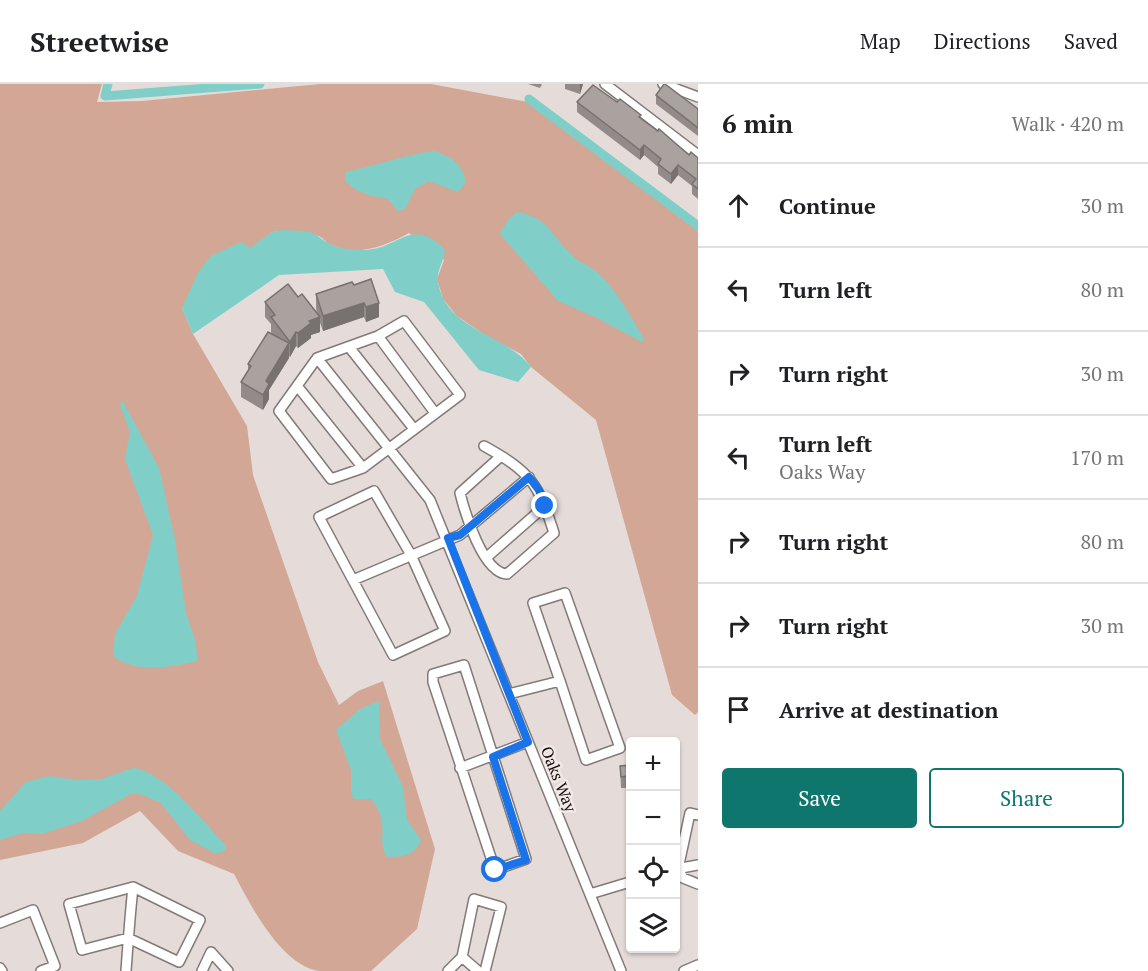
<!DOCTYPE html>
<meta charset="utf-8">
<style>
body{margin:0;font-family:"PT Serif",serif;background:#f2f2f2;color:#202124}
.controls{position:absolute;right:18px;bottom:18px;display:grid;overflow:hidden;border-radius:6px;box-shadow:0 2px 4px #0004}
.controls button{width:54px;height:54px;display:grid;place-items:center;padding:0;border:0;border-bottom:2px solid #e0e0e0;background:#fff;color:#202124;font:30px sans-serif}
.stop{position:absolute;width:18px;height:18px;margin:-14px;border:4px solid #1a73e8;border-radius:50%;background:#fff}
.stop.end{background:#1a73e8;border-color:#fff;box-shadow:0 2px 6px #0008}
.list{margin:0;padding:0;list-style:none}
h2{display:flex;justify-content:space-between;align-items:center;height:78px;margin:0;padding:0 24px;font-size:26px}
h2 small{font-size:20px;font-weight:400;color:#757577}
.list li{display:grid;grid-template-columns:39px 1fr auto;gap:18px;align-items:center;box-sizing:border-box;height:84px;padding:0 24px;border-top:2px solid #e0e0e0}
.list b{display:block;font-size:22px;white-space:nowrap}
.list p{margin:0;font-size:20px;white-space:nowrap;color:#757577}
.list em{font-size:20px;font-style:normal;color:#757577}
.actions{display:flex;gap:12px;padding:18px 24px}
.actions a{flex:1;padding:14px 0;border:2px solid #0f766e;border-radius:6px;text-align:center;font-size:21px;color:#0f766e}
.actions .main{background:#0f766e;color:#fff}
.icon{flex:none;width:33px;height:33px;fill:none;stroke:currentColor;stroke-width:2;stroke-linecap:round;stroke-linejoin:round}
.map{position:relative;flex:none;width:698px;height:887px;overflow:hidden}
header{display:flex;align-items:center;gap:36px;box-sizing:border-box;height:84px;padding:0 30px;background:#fff;border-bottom:2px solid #e0e0e0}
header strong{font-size:28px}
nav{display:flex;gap:33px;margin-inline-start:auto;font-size:21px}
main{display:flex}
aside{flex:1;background:#fff}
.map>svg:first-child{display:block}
.green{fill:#d3a796}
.water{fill:#80cec8}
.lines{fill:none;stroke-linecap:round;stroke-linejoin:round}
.canal{stroke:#80cec8;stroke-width:9}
.minor-casing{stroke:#827a77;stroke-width:12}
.minor{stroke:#fff;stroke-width:9}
.wall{fill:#928b89}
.shaded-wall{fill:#77716f}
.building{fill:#aaa29f;stroke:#77716f;stroke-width:1.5}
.route{stroke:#1a73e8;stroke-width:8}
.labels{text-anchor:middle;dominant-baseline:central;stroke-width:5;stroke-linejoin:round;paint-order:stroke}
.street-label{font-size:16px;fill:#120f0e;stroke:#f2e9e6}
</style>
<header>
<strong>Streetwise</strong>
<nav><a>Map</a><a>Directions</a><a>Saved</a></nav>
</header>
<main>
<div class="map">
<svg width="698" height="887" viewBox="0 0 698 887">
<rect width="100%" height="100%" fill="#e5dcd9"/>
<!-- green -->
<path class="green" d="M 0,0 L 102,0 L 97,18 L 142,17 L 320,0 L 431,0 L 528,18 L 698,147 L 698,628 L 695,631 L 672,611 L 596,336 L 531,283 L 521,270 L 488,253 L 457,232 L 443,215 L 437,195 L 444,176 L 409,149 C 386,162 355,174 329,160 C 325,158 323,153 318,152 C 306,147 285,146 272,148 L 182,224 L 193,250 L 247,342 L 253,391 L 318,578 L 339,621 L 358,607 L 383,597 L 435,765 L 417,845 L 371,887 C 354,887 336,887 320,887 C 281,882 250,820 234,790 L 178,767 L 140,727 L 83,759 L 0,776 Z"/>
<!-- water -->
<path class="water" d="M 434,67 C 452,73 461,78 466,98 L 458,108 L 429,97 L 415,105 L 405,125 L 398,127 L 388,115 C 371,112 357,109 345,97 L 345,88 C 376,82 403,71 434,67 Z
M 517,128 C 549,133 551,152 573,172 C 580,179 592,183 599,190 C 618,208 631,233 644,255 L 642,258 L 595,233 L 558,217 L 500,150 L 508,136 Z
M 283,146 C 291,147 302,146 310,148 C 318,151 323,157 330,160 C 337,164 353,166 362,166 C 399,167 410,130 445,166 C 444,176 436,189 438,198 C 445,246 506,250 531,283 L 518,298 L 479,286 L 424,218 L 395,208 L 383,185 L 279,191 L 193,250 L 182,224 L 199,187 L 211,172 L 241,158 L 250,164 L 272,148 Z
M 122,316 L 159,384 L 175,456 L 186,529 L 195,556 L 198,577 C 170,583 138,590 113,572 L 115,550 L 137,512 L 153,451 L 125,375 L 130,348 L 120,321 Z
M 379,617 L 380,655 L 403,703 L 407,736 L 421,756 C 414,773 404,772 387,773 C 375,753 392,741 371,715 L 354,715 L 351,709 L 351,686 L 336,646 L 360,625 Z
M 133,684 C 163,686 206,740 226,762 L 226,766 L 216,770 L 190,756 L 161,719 L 140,710 L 131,710 L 82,737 L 42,750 L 23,749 L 0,756 L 0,727 L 26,698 L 49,692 L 79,696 L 101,695 Z"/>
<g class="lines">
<!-- canal -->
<path class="canal" d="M 108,0 L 105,12 L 260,0
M 529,15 L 698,142"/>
<!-- minor casing -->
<g class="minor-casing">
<path id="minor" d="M 605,0 L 698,71
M 663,0 L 698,13
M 404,237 L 460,311 L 363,384 L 331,395 L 279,327 L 317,274 L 378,252 Z
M 378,252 L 435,329
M 349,263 L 414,345
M 317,274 L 430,416 L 621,887
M 298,303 L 363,384
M 484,362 C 531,388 538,399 554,449 L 507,490 C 483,489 465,429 460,409 L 501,372
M 374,407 L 411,471 L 445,547 L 393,571 L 319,433 Z
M 487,473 L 545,422
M 353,496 L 460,451 L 529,393
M 464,581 L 526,775 L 495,786 L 433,598 L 433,590 Z
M 509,610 L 560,597 L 586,676 L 620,664 L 565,509 L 533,519 L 560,597
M 460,684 L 528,658
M 698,731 L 690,729 L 678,785 L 683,794 L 698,800
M 676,785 L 698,781
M 590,810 L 630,798
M 0,839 L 33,826 L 55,882 L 41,887
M 462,873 L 478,887
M 0,884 L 2,887
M 126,887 C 128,859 130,831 133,803 L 200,836 L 179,878 L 128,854 L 82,866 L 69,820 L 133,803
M 202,887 L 211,868 L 228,887
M 448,887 L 462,873 L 474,815 L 501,823 L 485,887
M 684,887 L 698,881"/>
</g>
<!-- minor -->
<use href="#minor" class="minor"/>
</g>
<!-- wall -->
<path class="wall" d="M 528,0 L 542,0 L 540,4 Z
M 565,0 L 583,0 L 580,10 L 565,5 Z
M 656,11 L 698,25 L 698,52 L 656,20 Z
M 577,18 L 641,34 L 689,71 L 698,74 L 698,115 L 692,110 L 692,102 L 678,91 L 671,100 L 658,90 L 658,83 L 644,71 L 640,76 L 577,28 Z
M 354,201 L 379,233 L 366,238 L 364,233 L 323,247 L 320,239 L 320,248 L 311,251 L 311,254 L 298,264 L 296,262 L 290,273 L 289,272 L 289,274 L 269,306 L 269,315 L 263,326 L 241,313 L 241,298 L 248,287 L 248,280 L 272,250 L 271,248 L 271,240 L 265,233 L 265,218 L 298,213 L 317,230 L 316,224 L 316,210 Z
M 630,681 L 630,715 L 629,716 L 627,704 L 621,704 L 620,682 Z"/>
<!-- shaded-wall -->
<path class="shaded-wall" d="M 580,0 L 583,0 L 580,10 Z
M 644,61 L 644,71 L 640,76 L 640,66 Z
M 678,81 L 678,91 L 671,100 L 671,90 Z
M 364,219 L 364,233 L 323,247 L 323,232 Z
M 379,219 L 379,233 L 366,238 L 366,223 Z
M 320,233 L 320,248 L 311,251 L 311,254 L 298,264 L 298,249 L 309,237 Z
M 296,248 L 296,262 L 290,273 L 290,258 Z
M 289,259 L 289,274 L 269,306 L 269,315 L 263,326 L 263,311 L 266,297 Z"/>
<!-- building -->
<path class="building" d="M 664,0 L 665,0 L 698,25 L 698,44 L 656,11 Z
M 593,1 L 617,18 L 620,15 L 641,31 L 639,33 L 658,47 L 659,45 L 689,71 L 691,68 L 698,74 L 698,105 L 692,100 L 696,95 L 678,81 L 671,90 L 658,80 L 661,75 L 644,61 L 640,66 L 577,18 Z
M 371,195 L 379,219 L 366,223 L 364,219 L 323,232 L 316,210 L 352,198 L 354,201 Z
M 288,200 L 298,213 L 302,210 L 320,233 L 309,237 L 311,239 L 298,249 L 296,248 L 290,258 L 271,233 L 275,231 L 265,218 Z
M 268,248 L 289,259 L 266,297 L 269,300 L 263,311 L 241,298 L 251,282 L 248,280 Z
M 630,681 L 630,704 L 629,704 L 627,692 L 621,693 L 620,682 Z"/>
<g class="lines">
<!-- route -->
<path class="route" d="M 495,786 L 526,776 L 493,673 L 528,658 L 448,454 L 460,451 L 529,393 L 539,406 L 545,422"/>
</g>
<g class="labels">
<!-- street labels -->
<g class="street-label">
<text transform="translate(559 695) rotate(68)">Oaks Way</text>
</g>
</g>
</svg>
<div class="controls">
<button>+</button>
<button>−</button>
<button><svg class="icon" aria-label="locate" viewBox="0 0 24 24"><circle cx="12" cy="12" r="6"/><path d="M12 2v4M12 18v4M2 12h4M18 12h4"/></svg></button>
<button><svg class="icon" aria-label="layers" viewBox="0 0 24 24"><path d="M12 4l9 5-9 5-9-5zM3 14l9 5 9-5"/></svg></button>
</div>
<div class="stop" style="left:495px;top:786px"></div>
<div class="stop end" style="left:545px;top:422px"></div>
</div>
<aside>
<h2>6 min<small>Walk · 420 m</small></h2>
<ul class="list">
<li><svg class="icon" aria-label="ahead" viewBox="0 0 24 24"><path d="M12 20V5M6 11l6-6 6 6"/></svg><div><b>Continue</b></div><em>30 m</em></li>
<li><svg class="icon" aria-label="left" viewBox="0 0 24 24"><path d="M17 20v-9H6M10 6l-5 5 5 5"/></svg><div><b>Turn left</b></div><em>80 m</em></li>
<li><svg class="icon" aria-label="right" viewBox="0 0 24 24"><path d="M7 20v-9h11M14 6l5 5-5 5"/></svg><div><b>Turn right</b></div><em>30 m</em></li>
<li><svg class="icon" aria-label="left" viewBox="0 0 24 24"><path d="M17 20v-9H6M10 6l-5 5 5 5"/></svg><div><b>Turn left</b><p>Oaks Way</p></div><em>170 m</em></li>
<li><svg class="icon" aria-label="right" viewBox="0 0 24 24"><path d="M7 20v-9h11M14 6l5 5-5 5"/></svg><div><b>Turn right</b></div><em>80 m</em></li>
<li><svg class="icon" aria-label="right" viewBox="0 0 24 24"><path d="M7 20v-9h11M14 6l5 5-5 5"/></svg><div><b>Turn right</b></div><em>30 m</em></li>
<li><svg class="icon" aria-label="arrive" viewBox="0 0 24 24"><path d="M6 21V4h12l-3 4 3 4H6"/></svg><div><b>Arrive at destination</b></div></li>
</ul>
<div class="actions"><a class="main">Save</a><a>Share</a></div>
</aside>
</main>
